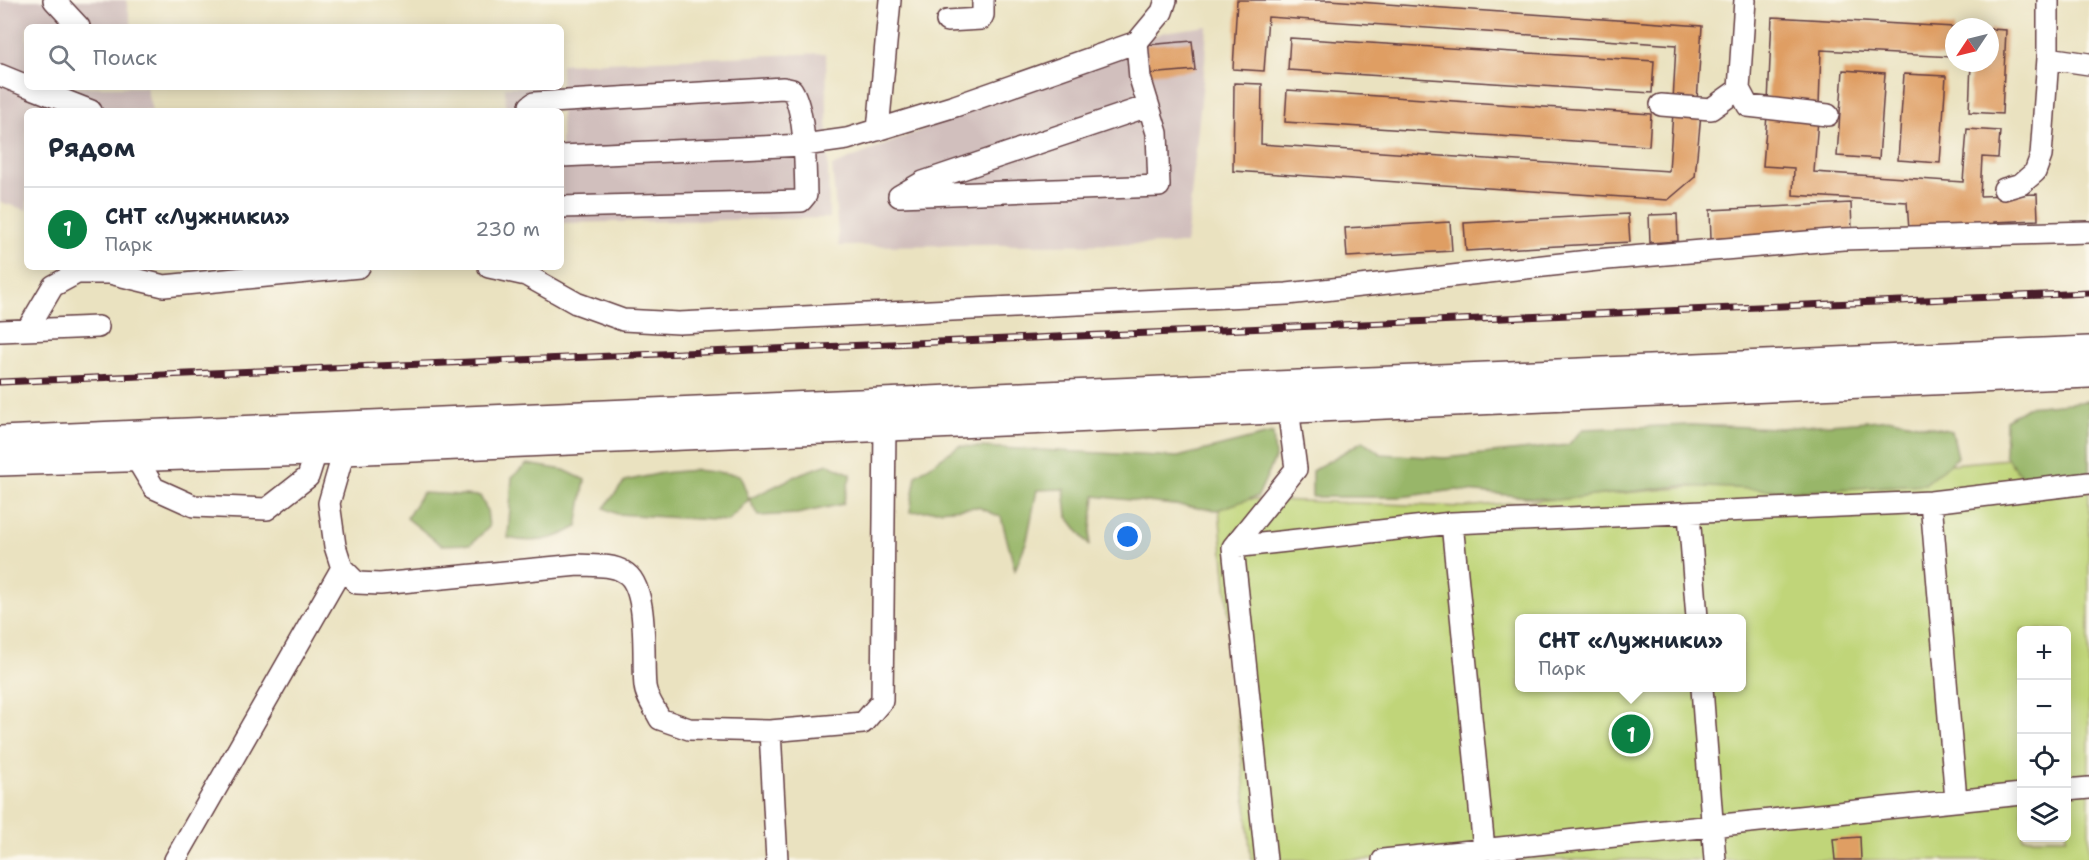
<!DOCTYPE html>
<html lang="ru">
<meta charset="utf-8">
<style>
body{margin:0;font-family:"Shantell Sans",sans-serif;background:#f6f6f7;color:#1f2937}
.controls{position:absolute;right:18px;bottom:18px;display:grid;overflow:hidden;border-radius:9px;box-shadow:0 3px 15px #0003}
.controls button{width:54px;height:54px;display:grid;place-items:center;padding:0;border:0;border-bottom:2px solid #e0e1e3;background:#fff;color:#1f2937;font:30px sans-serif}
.compass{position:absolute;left:1945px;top:18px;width:54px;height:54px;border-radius:50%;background:#fff;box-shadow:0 3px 15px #0003;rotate:235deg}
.you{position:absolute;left:1128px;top:537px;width:21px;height:21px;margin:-15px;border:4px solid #fff;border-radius:50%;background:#1a73e8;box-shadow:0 0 0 9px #1a73e833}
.badge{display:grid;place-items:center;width:39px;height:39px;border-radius:50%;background:#0b8043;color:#fff;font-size:20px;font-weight:700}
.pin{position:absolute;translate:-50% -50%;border:3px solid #fff;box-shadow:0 2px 6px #0006}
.popup{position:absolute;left:1515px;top:614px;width:231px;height:78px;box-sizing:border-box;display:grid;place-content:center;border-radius:9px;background:#fff;filter:drop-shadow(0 2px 4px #0005);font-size:20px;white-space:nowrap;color:#747a83}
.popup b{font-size:22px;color:#1f2937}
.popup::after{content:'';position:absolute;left:50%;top:100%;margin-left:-12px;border:12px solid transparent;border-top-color:#fff}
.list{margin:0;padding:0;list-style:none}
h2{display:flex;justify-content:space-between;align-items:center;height:78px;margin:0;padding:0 24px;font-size:26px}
h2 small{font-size:20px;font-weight:400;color:#747a83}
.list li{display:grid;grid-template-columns:39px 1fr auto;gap:18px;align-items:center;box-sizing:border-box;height:84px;padding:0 24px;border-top:2px solid #e0e1e3}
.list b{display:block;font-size:22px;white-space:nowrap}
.list p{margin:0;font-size:20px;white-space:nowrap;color:#747a83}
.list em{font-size:20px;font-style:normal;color:#747a83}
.icon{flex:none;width:33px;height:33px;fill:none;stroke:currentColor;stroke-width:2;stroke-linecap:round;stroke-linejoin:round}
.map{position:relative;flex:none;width:2089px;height:860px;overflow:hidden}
.search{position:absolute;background:#fff;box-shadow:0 3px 15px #0003;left:24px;top:24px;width:540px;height:66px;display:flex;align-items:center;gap:15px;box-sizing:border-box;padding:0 21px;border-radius:9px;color:#747a83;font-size:22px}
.panel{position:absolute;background:#fff;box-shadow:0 3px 15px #0003;left:24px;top:108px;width:540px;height:162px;border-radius:9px}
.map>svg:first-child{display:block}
.industrial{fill:#d1bfbd}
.green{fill:#c0d579;stroke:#857a52;stroke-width:1.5;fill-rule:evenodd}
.forest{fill:#98b669;stroke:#716a4a;stroke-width:1.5}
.building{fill:#df9e64}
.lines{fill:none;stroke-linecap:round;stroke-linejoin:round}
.minor-casing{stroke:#623c41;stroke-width:24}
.major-casing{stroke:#623c41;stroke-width:30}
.minor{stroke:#fff;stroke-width:21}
.major{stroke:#fff;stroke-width:27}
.rail-casing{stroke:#4a1f2b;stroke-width:7}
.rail{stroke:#fbf7ec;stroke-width:4.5;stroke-dasharray:14;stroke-linecap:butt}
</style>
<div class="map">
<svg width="2089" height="860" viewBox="0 0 2089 860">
<rect width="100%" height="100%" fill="#fbf7ec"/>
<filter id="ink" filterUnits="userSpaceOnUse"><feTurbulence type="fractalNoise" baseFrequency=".0167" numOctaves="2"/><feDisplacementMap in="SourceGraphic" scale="12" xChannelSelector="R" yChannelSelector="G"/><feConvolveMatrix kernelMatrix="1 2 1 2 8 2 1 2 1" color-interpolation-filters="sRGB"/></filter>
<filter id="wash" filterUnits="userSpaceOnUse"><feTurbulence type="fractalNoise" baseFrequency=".008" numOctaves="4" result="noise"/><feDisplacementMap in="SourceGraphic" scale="24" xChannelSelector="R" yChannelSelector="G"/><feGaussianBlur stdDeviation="1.35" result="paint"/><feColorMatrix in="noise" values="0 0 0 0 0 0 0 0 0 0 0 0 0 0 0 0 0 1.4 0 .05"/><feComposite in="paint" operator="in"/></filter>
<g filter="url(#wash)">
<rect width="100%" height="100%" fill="#eae2c0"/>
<!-- industrial -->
<path class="industrial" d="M 0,0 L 126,0 L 132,27 L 27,27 L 27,87 L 146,87 L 152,111 L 27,111 L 27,210 L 0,202 Z
M 1207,26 L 1205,62 L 1186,244 L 839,246 L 832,166 L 1164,32 Z
M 826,53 L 829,218 L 561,223 L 561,111 L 506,111 L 505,87 L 561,87 L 561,64 Z"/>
<!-- green -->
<path class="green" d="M 2089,452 L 2089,860 L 1251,860 L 1218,498 L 1464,507 ZM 1520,618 L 1742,618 L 1742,688 L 1520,688 ZM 2022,630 L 2066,630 L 2066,838 L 2022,838 Z"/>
<!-- forest -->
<path class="forest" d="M 2089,401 L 2089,479 L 2049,488 L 2022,478 L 2005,455 L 2006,420 L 2027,407 Z
M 1892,419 L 1952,431 L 1958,457 L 1925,484 L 1804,491 L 1681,486 L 1557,500 L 1456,490 L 1400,497 L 1312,497 L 1312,471 L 1363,441 L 1381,454 L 1445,458 L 1568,445 L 1583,429 L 1690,425 L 1780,428 Z
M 1273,433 L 1275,458 L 1258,496 L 1217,510 L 1095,496 L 1089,545 L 1067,516 L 1064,489 L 1037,490 L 1027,540 L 1015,570 L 1001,517 L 978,507 L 910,512 L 916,475 L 959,446 L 1178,457 Z
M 527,464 L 564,470 L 585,480 L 577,527 C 556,540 532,544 508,538 L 512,477 Z
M 828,464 L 851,474 L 843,504 L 797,514 L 758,516 L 749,499 L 728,521 L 617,514 L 604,508 L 625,481 L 662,473 L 695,470 L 740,475 L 749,499 L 802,473 Z
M 422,493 L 480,496 L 487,510 L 489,527 L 471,544 L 441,545 L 407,518 Z"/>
<g id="blocks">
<!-- building -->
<path class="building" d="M 1237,0 L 1329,0 L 1702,26 L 1697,102 L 1673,101 L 1676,45 L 1268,17 L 1264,71 L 1233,69 Z
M 1772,17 L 1954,27 L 1954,57 L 1821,50 L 1819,105 L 1768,102 Z
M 1990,29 L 2006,30 L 2002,114 L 1969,112 L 1971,63 L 1990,63 Z
M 1290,38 L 1654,61 L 1652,93 L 1288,70 Z
M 1192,41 L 1195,70 L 1148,74 L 1146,45 Z
M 1843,70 L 1885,73 L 1879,159 L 1837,156 Z
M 1904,74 L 1946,76 L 1940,163 L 1898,160 Z
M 1234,83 L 1262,84 L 1261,144 L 1669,171 L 1673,112 L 1701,114 L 1695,177 L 1668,200 L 1233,171 Z
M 1287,90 L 1651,114 L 1649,146 L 1285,122 Z
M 1767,115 L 1818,119 L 1814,172 L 1963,182 L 1967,129 L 2000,131 L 1998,158 L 1982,157 L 1980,196 L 2037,194 L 2038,220 L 1994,222 L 1994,226 L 1909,230 L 1907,202 L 1793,195 L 1794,168 L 1763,166 Z
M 1851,203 L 1852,231 L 1711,239 L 1710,210 Z
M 1628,214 L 1630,242 L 1466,251 L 1464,223 Z
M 1677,214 L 1678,241 L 1650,243 L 1649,215 Z
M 1450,222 L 1452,251 L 1347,257 L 1345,228 Z
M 1860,837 L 1861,860 L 1835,860 L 1833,839 Z"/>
</g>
</g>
<g filter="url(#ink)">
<use href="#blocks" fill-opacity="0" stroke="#623c41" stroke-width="1.5"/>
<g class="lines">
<!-- minor casing -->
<g class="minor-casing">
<path id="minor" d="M 54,0 L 79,27
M 947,21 L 981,19 L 983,15 L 983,0
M 1137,42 L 1140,78 L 1157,133 L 1159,186 L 899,196 L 923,182 L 1148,106
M 2048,58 L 2089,64
M 0,75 L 27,86
M 30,87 L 91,111
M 1739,89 L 1748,106 L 1828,115
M 1661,105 L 1711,109 L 1739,89 L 1745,0
M 530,111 L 530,106 L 534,103 L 783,88 L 792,90 C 806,113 805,167 806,195 L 801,201 L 561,207
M 878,130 L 890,0
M 561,156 L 804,145 L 847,139 L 955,106 L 1137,42 L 1162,12 L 1166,0
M 2004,189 L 2021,184 L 2035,172 L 2041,156 L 2048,58 L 2048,0
M 489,267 L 526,275 L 576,303 L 623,320 L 679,323 L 1287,294 L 1607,259 L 1843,239 L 2089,232
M 27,330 L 53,286 L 77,273 L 110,273 L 164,286 L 359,267
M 0,331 L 98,327
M 344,451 L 329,503 L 335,546 L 342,568 L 357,583 L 380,584 L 578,565 C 593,566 611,564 624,572 C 650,586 642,660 645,686 C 646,697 655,709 660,719 L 689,729 L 770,731
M 136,458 L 154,488 L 194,506 L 267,509 L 308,477 L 316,452
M 1931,502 L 1956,800
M 1689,514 L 1697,618
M 1452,523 L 1484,849
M 1233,547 L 1452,523 L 1931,502 L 2089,483
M 1702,688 L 1715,860
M 2066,790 L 2089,788
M 175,860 L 342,568
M 777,860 L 770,731 L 863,723 L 882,701 L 885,427
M 1266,860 L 1233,547 L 1296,469 L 1288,408
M 1383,860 L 2022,794"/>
</g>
<!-- major casing -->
<g class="major-casing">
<path id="major" d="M 0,440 L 2089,350
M 0,462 L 344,451 L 2089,374"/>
</g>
<!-- minor -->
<use href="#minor" class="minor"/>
<!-- major -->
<use href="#major" class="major"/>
<!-- rail casing -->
<g class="rail-casing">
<path id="rail" d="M 0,382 L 2089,293"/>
</g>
<!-- rail -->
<use href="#rail" class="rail"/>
</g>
</g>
</svg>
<div class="controls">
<button>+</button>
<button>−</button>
<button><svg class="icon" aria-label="locate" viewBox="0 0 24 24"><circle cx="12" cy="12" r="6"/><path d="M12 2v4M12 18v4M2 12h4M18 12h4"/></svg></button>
<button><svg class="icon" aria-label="layers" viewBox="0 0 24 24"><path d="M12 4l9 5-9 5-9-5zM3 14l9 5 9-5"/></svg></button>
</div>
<svg class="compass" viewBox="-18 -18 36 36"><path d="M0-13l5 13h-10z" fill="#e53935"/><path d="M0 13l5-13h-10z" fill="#747a83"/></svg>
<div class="you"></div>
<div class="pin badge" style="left:1631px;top:734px">1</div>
<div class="popup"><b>СНТ «Лужники»</b>Парк</div>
<div class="search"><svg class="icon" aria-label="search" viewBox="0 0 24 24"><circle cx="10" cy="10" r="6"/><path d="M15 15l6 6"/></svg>Поиск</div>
<section class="panel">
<h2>Рядом<small></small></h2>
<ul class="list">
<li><span class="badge">1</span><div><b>СНТ «Лужники»</b><p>Парк</p></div><em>230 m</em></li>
</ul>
</section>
</div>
